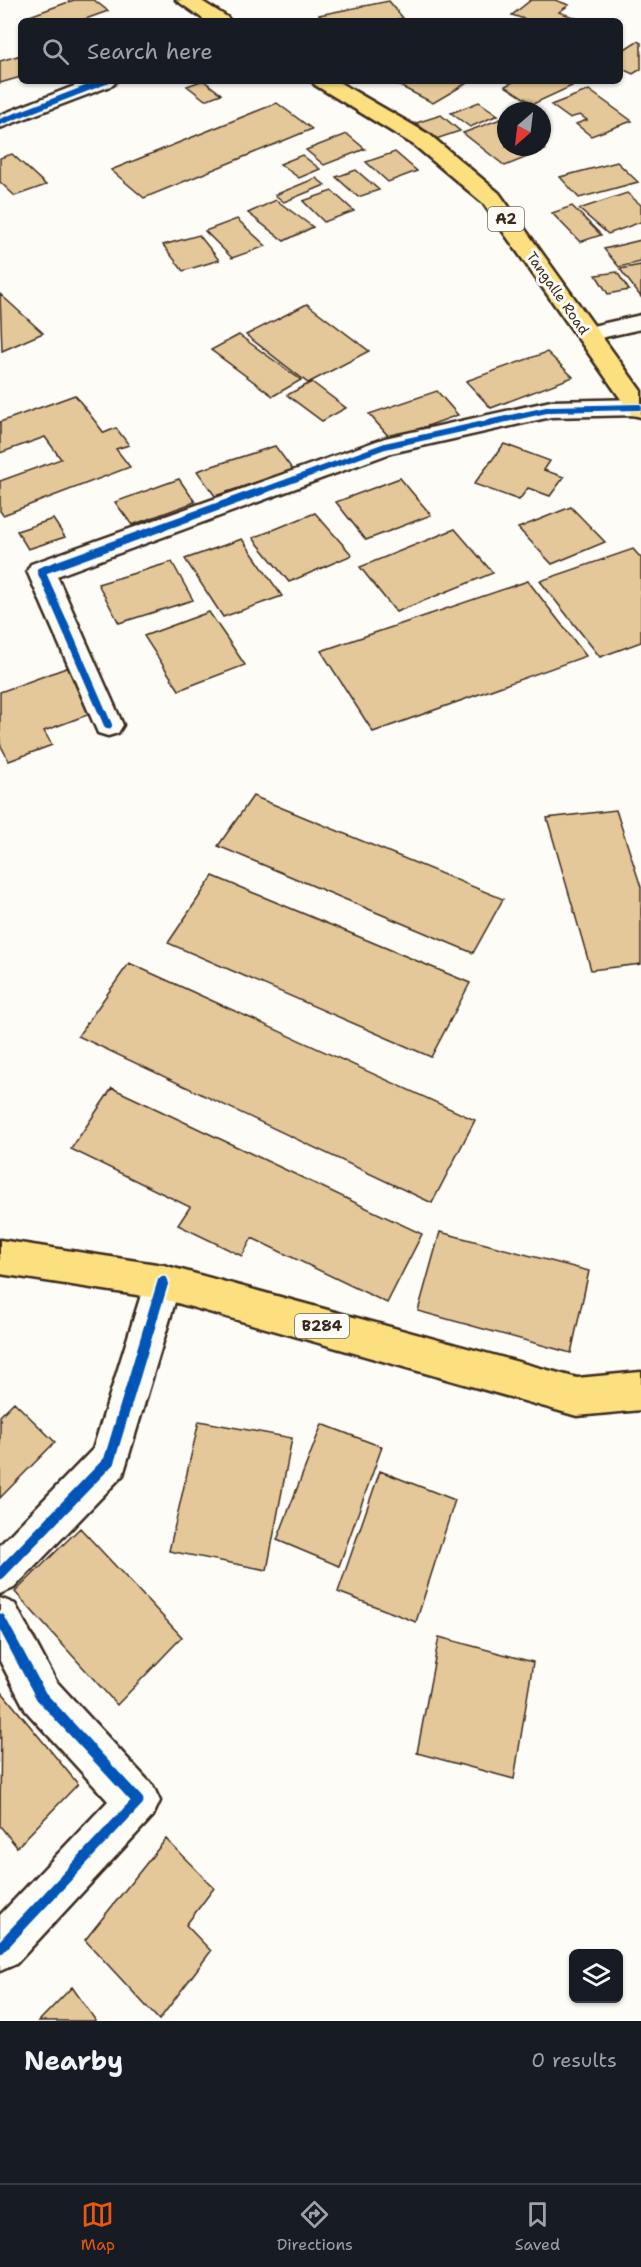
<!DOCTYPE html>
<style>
body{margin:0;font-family:"Shantell Sans",sans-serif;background:#20242c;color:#f1f3f6}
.controls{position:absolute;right:18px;bottom:18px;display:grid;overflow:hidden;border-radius:9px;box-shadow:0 2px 4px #0004}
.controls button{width:54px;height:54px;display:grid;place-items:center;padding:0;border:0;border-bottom:2px solid #363941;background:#171b24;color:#f1f3f6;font:30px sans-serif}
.compass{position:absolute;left:497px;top:102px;width:54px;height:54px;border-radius:50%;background:#171b24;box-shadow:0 2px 4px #0004;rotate:208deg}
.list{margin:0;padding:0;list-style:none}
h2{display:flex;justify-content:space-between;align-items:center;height:78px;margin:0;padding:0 24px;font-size:26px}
h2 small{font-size:20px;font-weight:400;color:#9ea1a6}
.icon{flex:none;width:33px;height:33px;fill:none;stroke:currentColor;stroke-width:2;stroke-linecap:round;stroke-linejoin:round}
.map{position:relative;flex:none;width:641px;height:2021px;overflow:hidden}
.search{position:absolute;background:#171b24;box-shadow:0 2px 4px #0004;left:18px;right:18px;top:18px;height:66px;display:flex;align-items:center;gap:15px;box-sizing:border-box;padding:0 21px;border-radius:9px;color:#9ea1a6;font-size:22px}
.sheet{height:162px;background:#171b24}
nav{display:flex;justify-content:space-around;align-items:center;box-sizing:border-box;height:84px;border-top:2px solid #363941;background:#171b24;font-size:16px;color:#9ea1a6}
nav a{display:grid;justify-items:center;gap:3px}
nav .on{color:#ea580c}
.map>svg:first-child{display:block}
.building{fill:#e4c899;stroke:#3b2a1e;stroke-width:1.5}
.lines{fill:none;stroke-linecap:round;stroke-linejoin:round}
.street-casing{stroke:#3b2a1e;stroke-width:5}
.primary-casing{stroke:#3b2a1e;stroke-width:5}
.highway-casing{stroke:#3b2a1e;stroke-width:5}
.street{fill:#fdfcf7;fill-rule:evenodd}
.primary{fill:#fce080;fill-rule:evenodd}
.highway{fill:#fce080;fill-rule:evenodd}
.cycleway-far2-casing{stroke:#fdfcf7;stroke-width:8}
.cycleway-far1-casing{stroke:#fdfcf7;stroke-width:12}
.cycleway-casing{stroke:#fdfcf7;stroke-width:15}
.cycleway-far2{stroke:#0057b8;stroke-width:6}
.cycleway-far1{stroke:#0057b8;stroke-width:8}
.cycleway{stroke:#0057b8;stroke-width:11}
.labels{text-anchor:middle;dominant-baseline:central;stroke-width:6;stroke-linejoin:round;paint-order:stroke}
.far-street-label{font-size:14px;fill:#3b2a1e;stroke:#fdfcf7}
.shield{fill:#fdfcf7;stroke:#75695f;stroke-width:1.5}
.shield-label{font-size:15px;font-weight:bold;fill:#3b2a1e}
</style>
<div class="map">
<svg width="641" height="2021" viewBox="0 0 641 2021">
<rect width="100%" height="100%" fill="#fdfcf7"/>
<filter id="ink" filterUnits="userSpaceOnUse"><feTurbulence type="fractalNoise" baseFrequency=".0167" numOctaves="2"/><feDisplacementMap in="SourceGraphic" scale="12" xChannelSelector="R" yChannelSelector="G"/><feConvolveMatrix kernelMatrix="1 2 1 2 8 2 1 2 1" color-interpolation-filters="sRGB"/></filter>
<g filter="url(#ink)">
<!-- building -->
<path class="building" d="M 74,0 L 94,0 L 108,11 L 80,21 L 28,21 L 24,18 Z
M 531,0 L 555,0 L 569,5 L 559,12 L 576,18 L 573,21 L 530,21 L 512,15 Z
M 389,1 L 403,18 L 390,21 L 324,21 L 319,15 Z
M 637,41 L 641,43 L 641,69 L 633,74 L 620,68 L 620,52 Z
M 21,55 L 21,77 L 0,83 L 0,61 Z
M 201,81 L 204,81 L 221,94 L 205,100 L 187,86 Z
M 390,81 L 463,81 L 467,83 L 433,103 Z
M 515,81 L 564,81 L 572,86 L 533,104 L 505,86 Z
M 589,90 L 632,121 L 591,136 L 576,124 L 587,120 L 580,115 L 569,118 L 551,105 Z
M 479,102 L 498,115 L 470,127 L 451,113 Z
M 277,103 L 312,129 L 144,198 L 111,170 Z
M 441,115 L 460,131 L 436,139 L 416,123 Z
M 503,118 L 506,121 L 506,147 L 542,147 L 545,150 L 505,166 L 463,133 Z
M 347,134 L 365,149 L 324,165 L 306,150 Z
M 395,152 L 417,171 L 388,182 L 366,162 Z
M 12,154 L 46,185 L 15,196 L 0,182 L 0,158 Z
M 302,155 L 320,169 L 299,178 L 280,164 Z
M 617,162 L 638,182 L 579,198 L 560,177 Z
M 356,170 L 379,190 L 358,197 L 336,177 Z
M 316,178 L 325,185 L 284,202 L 275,195 Z
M 332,191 L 354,211 L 324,222 L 303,201 Z
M 627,193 L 641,205 L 641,222 L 608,234 L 579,209 Z
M 276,200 L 313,227 L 284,241 L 248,213 Z
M 572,206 L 601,235 L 580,242 L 552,213 Z
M 237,219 L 266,246 L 232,258 L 205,231 Z
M 199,235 L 219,260 L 183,271 L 163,245 Z
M 641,240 L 641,262 L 619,267 L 604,249 Z
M 641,265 L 641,297 L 620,269 Z
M 617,272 L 629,290 L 608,294 L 596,275 Z
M 0,294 L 43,333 L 2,351 Z
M 307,304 L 369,351 L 308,383 L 246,335 Z
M 239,335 L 301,380 L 273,396 L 211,350 Z
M 547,352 L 573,377 L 491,408 L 466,381 Z
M 312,382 L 346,408 L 322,421 L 287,395 Z
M 437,391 L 458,415 L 391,439 L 369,414 Z
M 75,395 L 104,433 L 116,428 L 129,445 L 116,449 L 130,467 L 3,515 L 0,511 L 0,481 L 61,459 L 45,437 L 0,453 L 0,422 Z
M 504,444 L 550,461 L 544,470 L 564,477 L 550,496 L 528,488 L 519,500 L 474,484 Z
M 275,446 L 293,470 L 215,496 L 197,471 Z
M 400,478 L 431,515 L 366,540 L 336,502 Z
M 179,479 L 195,502 L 132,525 L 115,502 Z
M 571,507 L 605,542 L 552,564 L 518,528 Z
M 315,513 L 352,555 L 289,582 L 253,538 Z
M 53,519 L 65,537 L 28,549 L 17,531 Z
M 455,529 L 493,573 L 396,612 L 360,567 Z
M 242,539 L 282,596 L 223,617 L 185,559 Z
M 633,549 L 641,558 L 641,642 L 600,657 L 540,581 Z
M 172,562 L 193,600 L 119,623 L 98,584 Z
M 528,581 L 586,656 L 373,732 L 321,651 Z
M 209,612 L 245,665 L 179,690 L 144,636 Z
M 69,667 L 95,712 L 44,731 L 52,745 L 9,761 L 0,744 L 0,692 Z
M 253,796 L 503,899 L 473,953 L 218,846 Z
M 616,810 L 641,887 L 641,964 L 591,970 L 547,818 Z
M 213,876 L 470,983 L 431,1057 L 168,943 Z
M 129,963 L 475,1120 L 432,1203 L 78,1036 Z
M 112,1088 L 422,1234 L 387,1303 L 252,1238 L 242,1256 L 178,1225 L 190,1207 L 71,1149 Z
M 440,1232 L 589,1271 L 571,1353 L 418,1311 Z
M 14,1402 L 55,1442 L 0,1498 L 0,1416 Z
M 199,1421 L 292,1438 L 267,1570 L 169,1551 Z
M 322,1424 L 382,1447 L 339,1566 L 277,1540 Z
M 380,1471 L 455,1500 L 416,1622 L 338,1592 Z
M 80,1528 L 182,1637 L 117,1705 L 15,1592 Z
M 439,1637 L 533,1662 L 514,1779 L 417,1753 Z
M 1,1691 L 78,1784 L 17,1847 L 0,1826 Z
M 166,1839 L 214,1888 L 186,1925 L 211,1951 L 159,2020 L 85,1940 Z
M 72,1987 L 96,2021 L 39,2021 Z"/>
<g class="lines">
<!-- street casing -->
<g class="street-casing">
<path id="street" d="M 87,81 L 116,81 L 113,85 L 0,128 L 0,115 Z
M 641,315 L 641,329 L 587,341 L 579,339 L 575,334 L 579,329 Z
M 641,399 L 641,415 L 639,415 L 551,417 L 391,453 L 57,576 L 123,725 L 118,733 L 108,736 L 98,733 L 27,571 L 31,564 L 385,438 L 551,401 Z
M 163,1265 L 176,1270 L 181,1282 L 123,1475 L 14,1588 L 0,1594 L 0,1545 L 93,1449 L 145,1282 L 150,1270 Z
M 0,1598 L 15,1604 L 56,1681 L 153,1786 L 160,1801 L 153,1816 L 16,1964 L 0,1971 L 0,1915 L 108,1801 L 26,1711 L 0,1661 Z"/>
</g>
<!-- primary casing -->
<g class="primary-casing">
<path id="primary" d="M 0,1240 L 163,1265 L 577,1378 L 641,1372 L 641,1410 L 577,1416 L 163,1299 L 0,1274 Z"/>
</g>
<!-- highway casing -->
<g class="highway-casing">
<path id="highway" d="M 176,0 L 200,0 L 227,17 L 230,21 L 206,21 Z
M 312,81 L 337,81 L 430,135 L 499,193 L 641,391 L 641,417 L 632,415 L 483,203 L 414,145 L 315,85 Z"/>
</g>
<!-- street -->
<use href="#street" class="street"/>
<!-- primary -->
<use href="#primary" class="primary"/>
<!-- highway -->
<use href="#highway" class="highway"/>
<!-- cycleway-far2 casing -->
<g class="cycleway-far2-casing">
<path id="cycleway-far2" d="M 0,122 L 106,81
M 257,493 L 385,446 L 551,409 L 639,407"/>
</g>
<!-- cycleway-far1 casing -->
<g class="cycleway-far1-casing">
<path id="cycleway-far1" d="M 108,725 L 41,571 L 261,491"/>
</g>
<!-- cycleway casing -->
<g class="cycleway-casing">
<path id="cycleway" d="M 0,1574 L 109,1461 L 163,1282
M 0,1619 L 41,1696 L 138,1801 L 0,1948"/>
</g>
<!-- cycleway-far2 -->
<use href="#cycleway-far2" class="cycleway-far2"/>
<!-- cycleway-far1 -->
<use href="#cycleway-far1" class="cycleway-far1"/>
<!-- cycleway -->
<use href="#cycleway" class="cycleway"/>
</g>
</g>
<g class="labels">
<!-- far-street labels -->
<g class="far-street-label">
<text transform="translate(558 293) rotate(55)">Tangalle Road</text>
</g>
<!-- shield labels -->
<g class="shield">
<rect x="488" y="207" width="36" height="24" rx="4.5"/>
<rect x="295" y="1314" width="54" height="24" rx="4.5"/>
</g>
<g class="shield-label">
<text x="506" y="219">A2</text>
<text x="322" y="1326">B284</text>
</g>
</g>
</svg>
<div class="controls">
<button><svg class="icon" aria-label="layers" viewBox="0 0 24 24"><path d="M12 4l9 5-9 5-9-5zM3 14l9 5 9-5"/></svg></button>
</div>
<svg class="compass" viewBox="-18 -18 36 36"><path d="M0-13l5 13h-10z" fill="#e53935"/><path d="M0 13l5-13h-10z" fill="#9ea1a6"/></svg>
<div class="search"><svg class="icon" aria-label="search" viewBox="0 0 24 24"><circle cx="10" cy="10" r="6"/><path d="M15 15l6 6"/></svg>Search here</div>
</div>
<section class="sheet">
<h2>Nearby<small>0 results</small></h2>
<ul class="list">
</ul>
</section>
<nav>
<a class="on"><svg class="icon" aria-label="map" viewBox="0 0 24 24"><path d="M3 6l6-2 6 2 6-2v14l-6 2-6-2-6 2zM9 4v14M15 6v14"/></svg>Map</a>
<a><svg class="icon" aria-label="directions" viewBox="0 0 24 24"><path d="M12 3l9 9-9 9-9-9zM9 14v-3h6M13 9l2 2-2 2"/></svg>Directions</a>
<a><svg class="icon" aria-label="saved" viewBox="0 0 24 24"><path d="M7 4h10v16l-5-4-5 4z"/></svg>Saved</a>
</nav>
